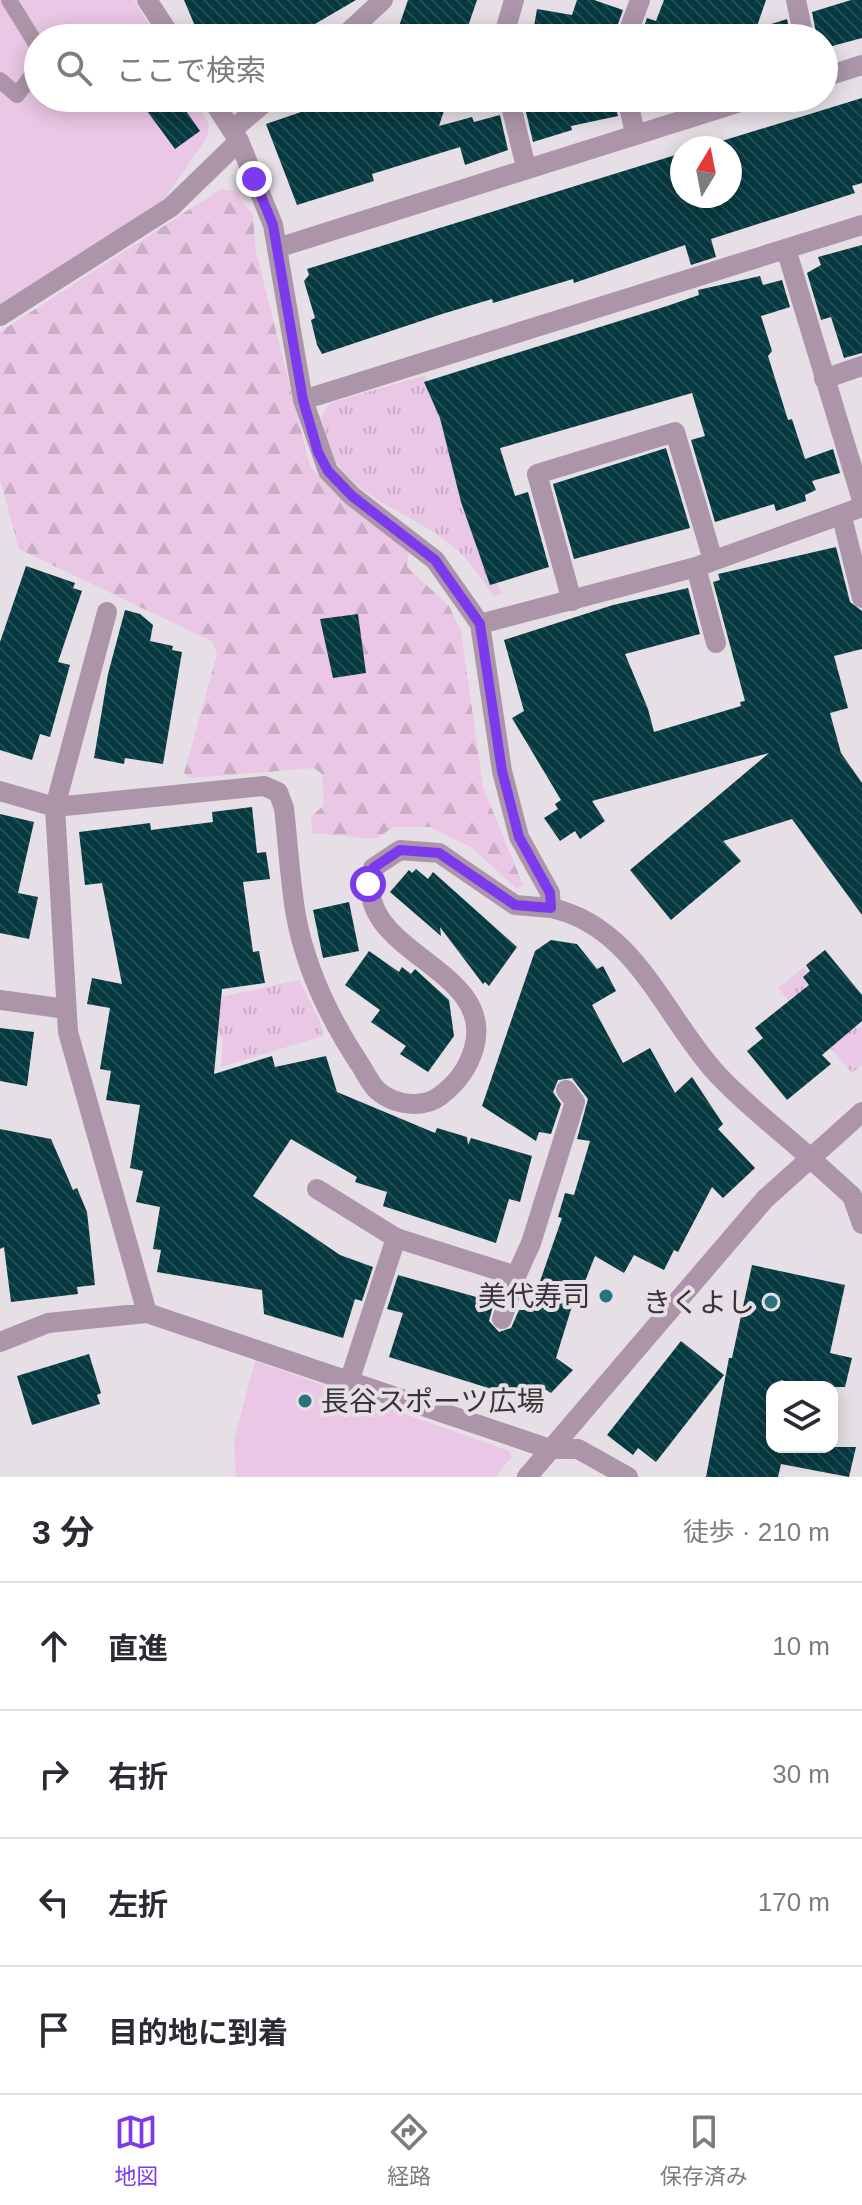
<!DOCTYPE html>
<html lang="ja">
<meta charset="utf-8">
<style>
body{margin:0;font-family:Arial,"Noto Sans JP",sans-serif;background:#f2f2f3;color:#2b2b33}
.controls{position:absolute;right:24px;bottom:24px;display:grid;overflow:hidden;border-radius:16px;box-shadow:0 4px 20px #0003}
.controls button{width:72px;height:72px;display:grid;place-items:center;padding:0;border:0;border-bottom:2px solid #e1e1e2;background:#fff;color:#2b2b33;font:40px sans-serif}
.compass{position:absolute;left:670px;top:136px;width:72px;height:72px;border-radius:50%;background:#fff;box-shadow:0 4px 20px #0003;rotate:10deg}
.stop{position:absolute;width:24px;height:24px;margin:-18px;border:6px solid #7c3aed;border-radius:50%;background:#fff}
.stop.end{background:#7c3aed;border-color:#fff;box-shadow:0 2px 8px #0008}
.list{margin:0;padding:0;list-style:none}
h2{display:flex;justify-content:space-between;align-items:center;height:104px;margin:0;padding:0 32px;font-size:34px}
h2 small{font-size:26px;font-weight:400;color:#7c7c81}
.list li{display:grid;grid-template-columns:52px 1fr auto;gap:24px;align-items:center;box-sizing:border-box;height:128px;padding:0 32px;border-top:2px solid #e1e1e2}
.list b{display:block;font-size:30px;white-space:nowrap}
.list em{font-size:26px;font-style:normal;color:#7c7c81}
.icon{flex:none;width:44px;height:44px;fill:none;stroke:currentColor;stroke-width:2;stroke-linecap:round;stroke-linejoin:round}
.map{position:relative;flex:none;width:862px;height:1477px;overflow:hidden}
.search{position:absolute;background:#fff;box-shadow:0 4px 20px #0003;left:24px;right:24px;top:24px;height:88px;display:flex;align-items:center;gap:20px;box-sizing:border-box;padding:0 28px;border-radius:44px;color:#7c7c81;font-size:30px}
.sheet{height:616px;background:#fff}
nav{display:flex;justify-content:space-around;align-items:center;box-sizing:border-box;height:112px;border-top:2px solid #e1e1e2;background:#fff;font-size:22px;color:#7c7c81}
nav a{display:grid;justify-items:center;gap:4px}
nav .on{color:#7c3aed}
.map>svg:first-child{display:block}
.forest{fill:url(#forest-firs)}
.park{fill:url(#park-tufts)}
.pitch{fill:#eac7e5}
.building{fill:url(#building-back-hatch)}
.lines{fill:none;stroke-linecap:round;stroke-linejoin:round}
.service{stroke:#ac95a9;stroke-width:16}
.minor{stroke:#ac95a9;stroke-width:20}
.tertiary{stroke:#ac95a9;stroke-width:20}
.route{stroke:#7c3aed;stroke-width:10}
.poi-dot{fill:#2a727c;stroke:#e6dfe5;stroke-width:3}
.labels{text-anchor:middle;dominant-baseline:central;stroke-width:8;stroke-linejoin:round;paint-order:stroke}
.poi-label{font-size:28px;fill:#373436;stroke:#e6dfe5;text-anchor:end}
</style>
<div class="map">
<svg width="862" height="1477" viewBox="0 0 862 1477">
<defs>
<pattern id="forest-firs" width="22" height="20" patternUnits="userSpaceOnUse" patternTransform="scale(2)"><rect width="22" height="20" fill="#eac7e5"/><path d="M5 1l3.5 6h-7zM16 11l3.5 6h-7z" fill="#c9acc5"/></pattern>
<pattern id="park-tufts" width="24" height="20" patternUnits="userSpaceOnUse" patternTransform="scale(2)"><rect width="24" height="20" fill="#eac7e5"/><path d="M3 7l-1-3M5 7V3M7 7l1-3M15 17l-1-3M17 17v-4M19 17l1-3" fill="none" stroke="#c9acc5"/></pattern>
<pattern id="building-back-hatch" width="6" height="6" patternUnits="userSpaceOnUse" patternTransform="scale(2)"><rect width="6" height="6" fill="#063940"/><path d="M-1 5l2 2M0 0l6 6M5-1l2 2" fill="none" stroke="#224e54"/></pattern>
</defs>
<rect width="100%" height="100%" fill="#e6dfe5"/>
<!-- forest -->
<path class="forest" d="M 221,189 L 236,191 L 253,216 L 256,252 L 310,466 L 350,508 L 409,550 L 407,567 L 449,606 L 461,631 L 483,787 L 523,885 L 517,889 L 471,847 L 430,827 L 393,827 L 376,839 L 312,833 L 311,817 L 324,805 L 322,774 L 314,768 L 191,778 L 184,773 L 217,654 L 213,642 L 19,549 L 0,479 L 0,332 Z"/>
<!-- park -->
<path class="park" d="M 423,376 L 427,378 L 501,594 L 494,596 C 480,577 468,558 450,544 C 414,515 352,497 331,453 C 326,443 324,429 321,417 L 330,403 Z
M 804,967 L 857,1029 L 862,1026 L 862,1065 L 852,1073 L 778,988 Z
M 299,980 L 319,1019 L 323,1036 L 221,1067 L 223,1037 L 210,1035 L 216,998 Z"/>
<!-- pitch -->
<path class="pitch" d="M 0,0 L 134,0 L 157,38 L 38,38 L 38,98 L 193,98 L 209,124 L 208,136 L 163,201 L 0,307 Z
M 255,1361 L 509,1451 L 512,1457 L 495,1477 L 236,1477 L 234,1440 Z"/>
<!-- building -->
<path class="building" d="M 184,0 L 356,0 L 291,38 L 200,38 Z
M 408,0 L 477,0 L 464,38 L 395,38 Z
M 577,0 L 594,0 L 623,10 L 613,38 L 532,38 L 537,9 L 572,15 Z
M 664,0 L 766,0 L 756,29 L 787,19 L 791,38 L 640,38 L 647,18 L 656,21 Z
M 851,0 L 862,0 L 862,38 L 825,48 L 824,38 L 817,38 L 812,12 Z
M 165,98 L 177,98 L 200,131 L 175,149 L 147,111 Z
M 342,98 L 448,98 L 439,126 L 472,117 L 474,122 L 500,115 L 508,150 L 465,165 L 460,147 L 372,174 L 374,181 L 297,205 L 266,124 Z
M 553,98 L 614,98 L 618,116 L 571,126 L 572,130 L 533,142 L 525,108 Z
M 862,98 L 862,183 L 852,186 L 855,193 L 711,239 L 716,257 L 691,265 L 685,245 L 574,283 L 573,279 L 493,303 L 492,299 L 442,314 L 322,354 L 317,345 L 311,320 L 315,318 L 304,281 L 309,275 L 307,269 L 682,153 L 682,196 L 730,196 L 730,148 L 699,148 Z
M 862,245 L 862,353 L 844,358 L 831,317 L 821,320 L 807,273 L 821,265 L 818,257 Z
M 760,276 L 763,285 L 782,280 L 790,307 L 761,316 L 772,351 L 768,356 L 788,420 L 792,419 L 805,459 L 833,449 L 840,473 L 812,481 L 816,490 L 805,495 L 806,501 L 776,511 L 774,504 L 715,522 L 691,440 L 705,436 L 692,393 L 500,448 L 515,496 L 528,492 L 549,567 L 490,585 L 461,502 L 440,418 L 424,382 L 667,306 L 699,295 L 698,290 Z
M 666,448 L 690,528 L 574,559 L 553,484 Z
M 836,547 L 850,602 L 862,611 L 862,649 L 834,656 L 848,708 L 830,713 L 841,753 L 862,783 L 862,915 L 792,819 L 723,841 L 741,861 L 671,920 L 630,870 L 769,753 L 592,801 L 605,821 L 580,839 L 575,831 L 560,841 L 544,818 L 558,809 L 555,804 L 561,800 L 512,718 L 524,711 L 504,640 L 613,605 L 688,588 L 700,634 L 625,654 L 648,709 L 654,732 L 741,706 L 740,702 L 745,701 L 713,582 L 720,580 L 718,574 Z
M 26,566 L 75,583 L 73,588 L 82,591 L 58,662 L 70,665 L 50,737 L 40,734 L 32,760 L 0,750 L 0,642 Z
M 125,610 L 140,614 L 153,625 L 150,641 L 173,646 L 172,650 L 182,652 L 163,764 L 125,758 L 124,764 L 94,758 L 108,674 Z
M 358,614 L 366,673 L 333,678 L 320,619 Z
M 252,807 L 257,853 L 266,852 L 270,879 L 243,882 L 253,952 L 259,951 L 265,983 L 222,989 L 214,1074 L 272,1056 L 275,1067 L 326,1056 L 337,1092 L 435,1133 L 437,1128 L 467,1137 L 468,1145 L 471,1138 L 532,1156 L 520,1202 L 509,1199 L 496,1243 L 383,1206 L 387,1192 L 355,1182 L 357,1177 L 291,1139 L 253,1196 L 340,1255 L 373,1267 L 362,1301 L 355,1299 L 343,1338 L 264,1314 L 262,1290 L 157,1272 L 161,1250 L 153,1249 L 160,1207 L 136,1202 L 143,1171 L 130,1168 L 140,1105 L 106,1100 L 111,1071 L 100,1069 L 110,1008 L 87,1004 L 92,978 L 122,984 L 102,883 L 85,885 L 79,832 L 150,823 L 151,830 L 213,822 L 212,812 Z
M 0,814 L 34,822 L 18,893 L 38,897 L 29,939 L 0,933 Z
M 416,869 L 428,879 L 433,872 L 517,947 L 489,986 L 485,982 L 483,984 L 440,927 L 441,936 L 390,892 L 409,870 L 412,873 Z
M 349,902 L 359,951 L 323,958 L 313,910 Z
M 551,940 L 577,944 L 597,969 L 603,966 L 616,991 L 592,1005 L 623,1063 L 650,1048 L 675,1093 L 692,1077 L 723,1124 L 718,1129 L 755,1168 L 723,1198 L 712,1187 L 678,1252 L 674,1250 L 664,1270 L 634,1255 L 624,1273 L 595,1256 L 580,1294 L 576,1293 L 556,1358 L 573,1370 L 551,1393 L 537,1384 L 534,1396 L 519,1392 L 517,1397 L 389,1357 L 403,1313 L 387,1309 L 398,1275 L 494,1302 L 489,1321 L 499,1332 L 511,1328 L 519,1310 L 530,1310 L 562,1218 L 558,1217 L 565,1193 L 574,1195 L 590,1141 L 577,1139 L 588,1099 L 572,1078 L 558,1080 L 553,1092 L 561,1104 L 551,1134 L 539,1132 L 536,1141 L 482,1106 L 535,951 Z
M 825,950 L 862,995 L 862,1021 L 822,1055 L 831,1064 L 787,1100 L 747,1051 L 763,1038 L 755,1028 L 809,985 L 803,977 L 810,971 L 806,965 Z
M 369,951 L 399,972 L 402,967 L 411,974 L 415,969 L 449,1000 L 454,1036 L 428,1072 L 400,1054 L 406,1046 L 371,1022 L 380,1010 L 345,985 Z
M 0,1028 L 34,1032 L 27,1086 L 0,1081 Z
M 0,1129 L 51,1139 L 73,1190 L 77,1188 L 87,1212 L 95,1285 L 77,1287 L 78,1294 L 11,1302 L 4,1247 L 0,1249 Z
M 752,1265 L 845,1285 L 830,1353 L 852,1358 L 845,1387 L 807,1387 L 781,1380 L 780,1387 L 772,1387 L 772,1447 L 856,1447 L 849,1477 L 781,1464 L 778,1477 L 706,1477 L 729,1358 L 732,1358 Z
M 681,1341 L 724,1375 L 656,1462 L 638,1448 L 633,1455 L 607,1435 Z
M 89,1354 L 101,1393 L 97,1395 L 100,1404 L 32,1425 L 17,1376 Z"/>
<g class="lines">
<!-- service -->
<path class="service" d="M 9,0 L 38,47
M 0,80 L 17,95 L 38,67"/>
<!-- minor -->
<path class="minor" d="M 796,0 L 804,38
M 342,38 L 383,0
M 503,38 L 514,0
M 626,38 L 640,0
M 824,77 L 862,65
M 509,98 L 526,167
M 627,98 L 635,133
M 232,130 L 270,98
M 277,248 L 753,98
M 786,249 L 862,500
M 0,316 L 171,207 L 239,141
M 824,379 L 862,366
M 303,400 L 862,225
M 842,517 L 862,598
M 696,567 L 716,643
M 572,601 L 537,474 L 675,432 L 713,560
M 107,612 L 55,807 L 264,786 L 278,792 L 284,808 C 288,844 290,881 296,916 C 306,970 331,1021 361,1066 C 366,1074 371,1085 378,1091 C 394,1105 423,1109 440,1096 C 457,1083 468,1069 474,1048 C 497,965 348,953 373,868 L 400,850 L 439,853 L 515,905 L 551,908
M 480,624 L 696,567 L 862,507
M 0,791 L 55,807 L 68,1032 L 147,1313 L 550,1449 L 578,1449 L 628,1477
M 0,1000 L 66,1009
M 809,1157 L 852,1196 L 862,1224
M 317,1189 L 396,1238 L 516,1276
M 502,1319 L 516,1276 L 531,1243 L 575,1102 L 566,1090
M 0,1342 L 48,1323 L 147,1313
M 349,1382 L 396,1238"/>
<!-- tertiary -->
<path class="tertiary" d="M 147,0 L 172,38
M 211,98 L 239,141 L 273,225 L 303,400 L 328,471 L 352,496 L 435,560 L 480,624 L 502,771 L 519,837 L 550,893 L 551,908 C 635,926 664,1016 717,1074 C 745,1104 779,1130 809,1157
M 527,1477 L 765,1199 L 862,1112"/>
</g>
<g class="lines">
<!-- route -->
<path class="route" d="M 254,179 L 273,225 L 303,400 L 318,452 L 328,471 L 352,496 L 435,560 L 480,624 L 502,771 L 519,837 L 550,893 L 551,908 L 515,905 L 439,853 L 400,850 L 373,868 L 368,884"/>
</g>
<!-- markers -->
<g class="poi-dot">
<circle cx="606" cy="1296" r="8"/>
<circle cx="771" cy="1302" r="8"/>
<circle cx="305" cy="1401" r="8"/>
</g>
<g class="labels">
<!-- poi labels -->
<g class="poi-label">
<text x="590" y="1296">美代寿司</text>
<text x="755" y="1302">きくよし</text>
<text x="321" y="1401" text-anchor="start">長谷スポーツ広場</text>
</g>
</g>
</svg>
<div class="controls">
<button><svg class="icon" aria-label="layers" viewBox="0 0 24 24"><path d="M12 4l9 5-9 5-9-5zM3 14l9 5 9-5"/></svg></button>
</div>
<svg class="compass" viewBox="-18 -18 36 36"><path d="M0-13l5 13h-10z" fill="#e53935"/><path d="M0 13l5-13h-10z" fill="#7c7c81"/></svg>
<div class="stop" style="left:368px;top:884px"></div>
<div class="stop end" style="left:254px;top:179px"></div>
<div class="search"><svg class="icon" aria-label="search" viewBox="0 0 24 24"><circle cx="10" cy="10" r="6"/><path d="M15 15l6 6"/></svg>ここで検索</div>
</div>
<section class="sheet">
<h2>3 分<small>徒歩 · 210 m</small></h2>
<ul class="list">
<li><svg class="icon" aria-label="ahead" viewBox="0 0 24 24"><path d="M12 20V5M6 11l6-6 6 6"/></svg><div><b>直進</b></div><em>10 m</em></li>
<li><svg class="icon" aria-label="right" viewBox="0 0 24 24"><path d="M7 20v-9h11M14 6l5 5-5 5"/></svg><div><b>右折</b></div><em>30 m</em></li>
<li><svg class="icon" aria-label="left" viewBox="0 0 24 24"><path d="M17 20v-9H6M10 6l-5 5 5 5"/></svg><div><b>左折</b></div><em>170 m</em></li>
<li><svg class="icon" aria-label="arrive" viewBox="0 0 24 24"><path d="M6 21V4h12l-3 4 3 4H6"/></svg><div><b>目的地に到着</b></div></li>
</ul>
</section>
<nav>
<a class="on"><svg class="icon" aria-label="map" viewBox="0 0 24 24"><path d="M3 6l6-2 6 2 6-2v14l-6 2-6-2-6 2zM9 4v14M15 6v14"/></svg>地図</a>
<a><svg class="icon" aria-label="directions" viewBox="0 0 24 24"><path d="M12 3l9 9-9 9-9-9zM9 14v-3h6M13 9l2 2-2 2"/></svg>経路</a>
<a><svg class="icon" aria-label="saved" viewBox="0 0 24 24"><path d="M7 4h10v16l-5-4-5 4z"/></svg>保存済み</a>
</nav>
